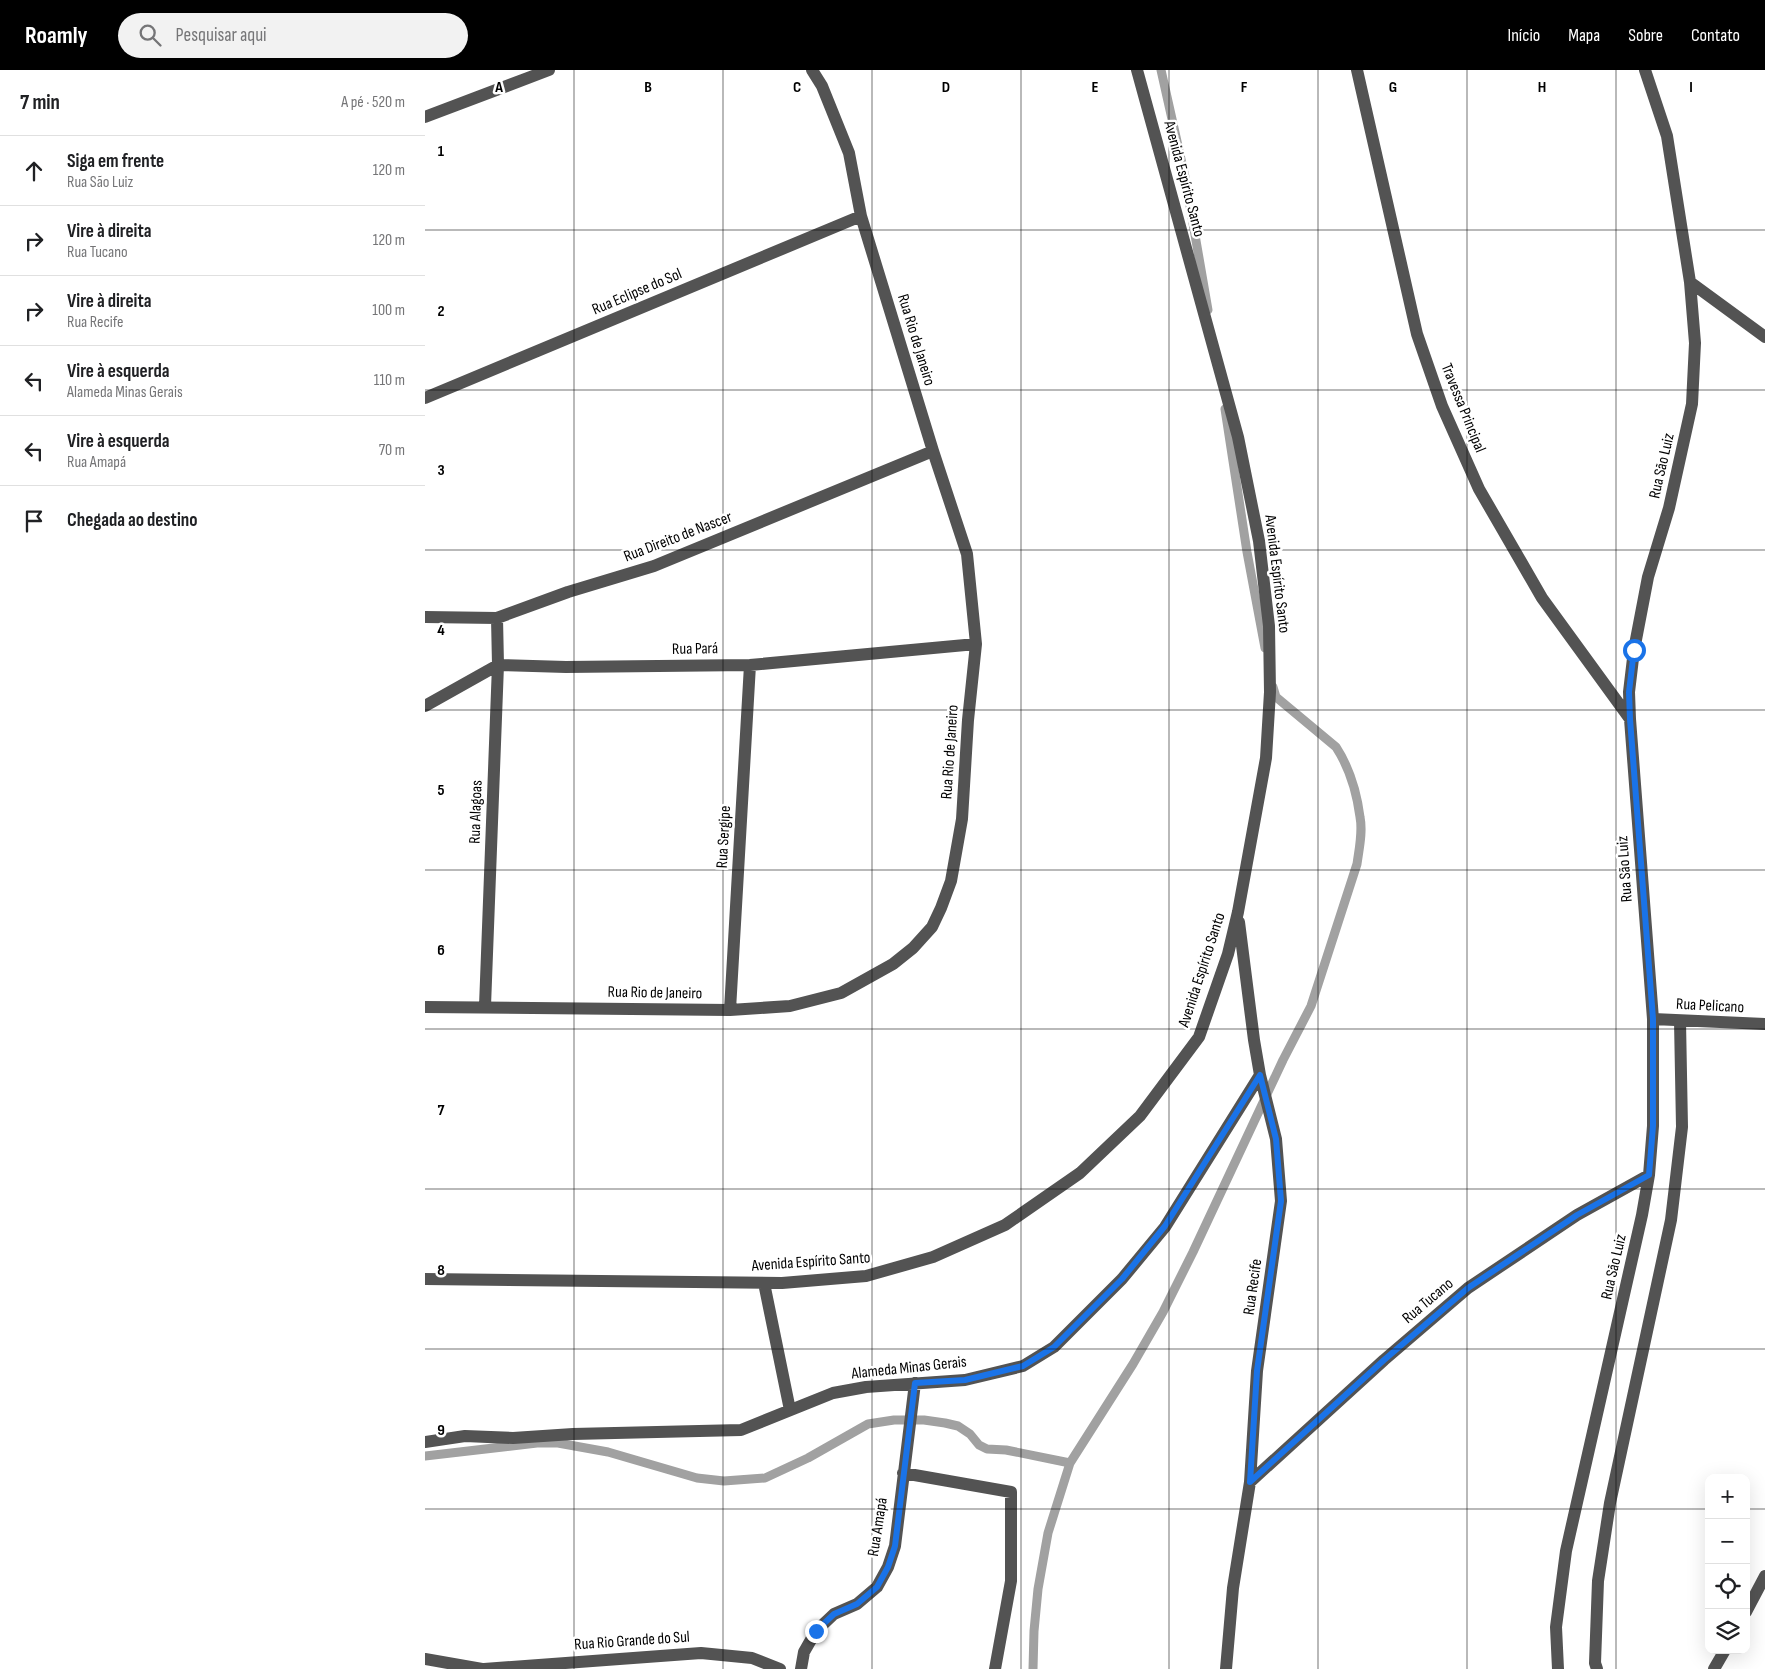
<!DOCTYPE html>
<html lang="pt">
<meta charset="utf-8">
<style>
body{margin:0;font-family:"Sofia Sans Condensed",sans-serif;background:#f2f2f2;color:#202124}
.controls{position:absolute;right:15px;bottom:15px;display:grid;overflow:hidden;border-radius:10px;box-shadow:0 5px 20px #0002}
.controls button{width:45px;height:45px;display:grid;place-items:center;padding:0;border:0;border-bottom:1px solid #e0e0e0;background:#fff;color:#202124;font:25px sans-serif}
.stop{position:absolute;width:15px;height:15px;margin:-11px;border:4px solid #1a73e8;border-radius:50%;background:#fff}
.stop.end{background:#1a73e8;border-color:#fff;box-shadow:0 1px 5px #0008}
.list{margin:0;padding:0;list-style:none}
h2{display:flex;justify-content:space-between;align-items:center;height:65px;margin:0;padding:0 20px;font-size:21px}
h2 small{font-size:16px;font-weight:400;color:#757577}
.list li{display:grid;grid-template-columns:32px 1fr auto;gap:15px;align-items:center;box-sizing:border-box;height:70px;padding:0 20px;border-top:1px solid #e0e0e0}
.list b{display:block;font-size:19px;white-space:nowrap}
.list p{margin:0;font-size:16px;white-space:nowrap;color:#757577}
.list em{font-size:16px;font-style:normal;color:#757577}
.icon{flex:none;width:28px;height:28px;fill:none;stroke:currentColor;stroke-width:2;stroke-linecap:round;stroke-linejoin:round}
.map{position:relative;flex:none;width:1340px;height:1599px;overflow:hidden}
header{display:flex;align-items:center;gap:30px;box-sizing:border-box;height:70px;padding:0 25px;background:#000;color:#fff}
header strong{font-size:24px}
nav{display:flex;gap:28px;margin-inline-start:auto;font-size:18px}
.search{width:350px;height:45px;background:#f2f2f2;display:flex;align-items:center;gap:12px;box-sizing:border-box;padding:0 18px;border-radius:28px;color:#757577;font-size:19px}
main{display:flex}
aside{flex:1;background:#fff}
.map>svg:first-child{display:block}
.lines{fill:none;stroke-linecap:round;stroke-linejoin:round}
.stream{stroke:#a1a1a1;stroke-width:9}
.minor{stroke:#535353;stroke-width:12}
.route{stroke:#1a73e8;stroke-width:6}
.grid{fill:none;stroke:#000;stroke-width:1;stroke-opacity:0.55}
.labels{text-anchor:middle;dominant-baseline:central;stroke-width:5;stroke-linejoin:round;paint-order:stroke}
.street-label{font-size:16px;fill:#000;stroke:#fff}
.grid-label{font-size:16px;text-anchor:middle;font-weight:bold;fill:#000;stroke:#fff;stroke-width:5;stroke-linejoin:round;paint-order:stroke}
</style>
<header>
<strong>Roamly</strong>
<div class="search"><svg class="icon" aria-label="search" viewBox="0 0 24 24"><circle cx="10" cy="10" r="6"/><path d="M15 15l6 6"/></svg>Pesquisar aqui</div>
<nav><a>Início</a><a>Mapa</a><a>Sobre</a><a>Contato</a></nav>
</header>
<main>
<aside>
<h2>7 min<small>A pé · 520 m</small></h2>
<ul class="list">
<li><svg class="icon" aria-label="ahead" viewBox="0 0 24 24"><path d="M12 20V5M6 11l6-6 6 6"/></svg><div><b>Siga em frente</b><p>Rua São Luiz</p></div><em>120 m</em></li>
<li><svg class="icon" aria-label="right" viewBox="0 0 24 24"><path d="M7 20v-9h11M14 6l5 5-5 5"/></svg><div><b>Vire à direita</b><p>Rua Tucano</p></div><em>120 m</em></li>
<li><svg class="icon" aria-label="right" viewBox="0 0 24 24"><path d="M7 20v-9h11M14 6l5 5-5 5"/></svg><div><b>Vire à direita</b><p>Rua Recife</p></div><em>100 m</em></li>
<li><svg class="icon" aria-label="left" viewBox="0 0 24 24"><path d="M17 20v-9H6M10 6l-5 5 5 5"/></svg><div><b>Vire à esquerda</b><p>Alameda Minas Gerais</p></div><em>110 m</em></li>
<li><svg class="icon" aria-label="left" viewBox="0 0 24 24"><path d="M17 20v-9H6M10 6l-5 5 5 5"/></svg><div><b>Vire à esquerda</b><p>Rua Amapá</p></div><em>70 m</em></li>
<li><svg class="icon" aria-label="arrive" viewBox="0 0 24 24"><path d="M6 21V4h12l-3 4 3 4H6"/></svg><div><b>Chegada ao destino</b></div></li>
</ul>
</aside>
<div class="map">
<svg width="1340" height="1599" viewBox="0 0 1340 1599">
<rect width="100%" height="100%" fill="#fff"/>
<g class="lines">
<!-- stream -->
<path class="stream" d="M 736,0 L 760,107 L 783,240
M 800,339 L 822,482 L 840,578
M 0,1386 L 112,1373 L 133,1373 L 183,1382 L 272,1408 L 299,1411 L 340,1408 L 383,1388 L 443,1354 L 469,1350 L 499,1350 L 520,1353 L 533,1356 L 545,1364 L 554,1375 L 562,1379 L 581,1380 L 645,1393
M 608,1599 L 609,1561 L 613,1519 L 623,1463 L 645,1393 L 708,1294 L 738,1242 L 768,1182 L 858,990 L 886,936 L 932,794 C 934,779 938,762 935,747 C 932,724 924,697 911,677 L 851,627 L 848,617"/>
<!-- minor -->
<path class="minor" d="M 932,0 L 992,264 L 1017,336 L 1054,419 L 1117,528 L 1205,649
M 0,47 L 124,0
M 1265,212 L 1340,267
M 0,328 L 436,146
M 0,547 L 72,548 L 143,522 L 229,496 L 508,381
M 0,636 L 73,595 L 141,597 L 325,595 L 551,574
M 60,936 L 73,595 L 72,548
M 0,937 L 305,940 L 365,936 L 416,923 L 468,894 L 488,878 L 507,857 L 516,838 L 526,811 L 537,749 L 543,650 L 551,574 L 542,484 L 508,381 L 436,146 L 424,83 L 397,16 L 387,0
M 305,940 L 325,595
M 1228,949 L 1340,954
M 0,1209 L 357,1213 L 441,1206 L 508,1187 L 580,1155 L 655,1103 L 715,1046 L 774,967 L 803,884 L 813,842 L 841,688 L 845,622 L 844,556 L 834,471 L 813,367 L 712,0
M 339,1213 L 365,1340
M 0,1372 L 40,1366 L 88,1368 L 148,1364 L 316,1360 L 408,1323 L 441,1317 L 540,1310 L 598,1296 L 629,1277 L 697,1209 L 740,1157 L 835,1005
M 478,1403 L 586,1422 L 586,1511 L 570,1599
M 825,1412 L 959,1290 L 1043,1218 L 1152,1145 L 1224,1105
M 1321,1542 L 1340,1506
M 0,1589 L 57,1599
M 59,1599 L 276,1583 L 327,1588 L 355,1599
M 376,1599 L 379,1582 L 391,1561 L 409,1544 L 432,1534 L 452,1517 L 463,1497 L 470,1476 L 490,1313
M 801,1599 L 808,1518 L 825,1412 L 832,1301 L 856,1131 L 851,1069 L 835,1005 L 829,970 L 814,852
M 1133,1599 L 1131,1557 L 1141,1481 L 1217,1145 L 1224,1105 L 1228,1056 L 1228,949 L 1205,649 L 1204,622 L 1209,580 L 1223,507 L 1244,438 L 1267,334 L 1270,273 L 1265,212 L 1242,66 L 1220,0
M 1172,1599 L 1170,1593 L 1173,1511 L 1185,1433 L 1246,1150 L 1257,1057 L 1255,951
M 1289,1599 L 1300,1580"/>
</g>
<g class="lines">
<!-- route -->
<path class="route" d="M 391,1561 L 409,1544 L 432,1534 L 452,1517 L 463,1497 L 470,1476 L 490,1313 L 540,1310 L 598,1296 L 629,1277 L 697,1209 L 740,1156 L 835,1005 L 851,1069 L 856,1131 L 832,1301 L 825,1412 L 959,1290 L 1043,1218 L 1152,1145 L 1224,1105 L 1228,1056 L 1228,949 L 1205,649 L 1204,622 L 1209,580"/>
</g>
<!-- grid -->
<path class="grid" d="M 149,0 L 149,1599M 298,0 L 298,1599M 447,0 L 447,1599M 596,0 L 596,1599M 744,0 L 744,1599M 893,0 L 893,1599M 1042,0 L 1042,1599M 1191,0 L 1191,1599M 0,160 L 1340,160M 0,320 L 1340,320M 0,480 L 1340,480M 0,640 L 1340,640M 0,800 L 1340,800M 0,959 L 1340,959M 0,1119 L 1340,1119M 0,1279 L 1340,1279M 0,1439 L 1284,1439M 1321,1439 L 1340,1439"/>
<g class="labels">
<!-- street labels -->
<g class="street-label">
<text transform="translate(759 109) rotate(75)">Avenida Espírito Santo</text>
<text transform="translate(212 222) rotate(-23)">Rua Eclipse do Sol</text>
<text transform="translate(491 270) rotate(73)">Rua Rio de Janeiro</text>
<text transform="translate(1038 338) rotate(68)">Travessa Principal</text>
<text transform="translate(1237 396) rotate(-77)">Rua São Luiz</text>
<text transform="translate(253 467) rotate(-21)">Rua Direito de Nascer</text>
<text transform="translate(852 504) rotate(83)">Avenida Espírito Santo</text>
<text transform="translate(270 579) rotate(-1)">Rua Pará</text>
<text transform="translate(525 682) rotate(-86)">Rua Rio de Janeiro</text>
<text transform="translate(51 742) rotate(-88)">Rua Alagoas</text>
<text transform="translate(299 767) rotate(-87)">Rua Sergipe</text>
<text transform="translate(1200 799) rotate(-94)">Rua São Luiz</text>
<text transform="translate(777 900) rotate(-72)">Avenida Espírito Santo</text>
<text transform="translate(230 923) rotate(1)">Rua Rio de Janeiro</text>
<text transform="translate(1285 936) rotate(3)">Rua Pelicano</text>
<text transform="translate(386 1192) rotate(-4)">Avenida Espírito Santo</text>
<text transform="translate(1189 1197) rotate(-77)">Rua São Luiz</text>
<text transform="translate(828 1217) rotate(-82)">Rua Recife</text>
<text transform="translate(1003 1231) rotate(-40)">Rua Tucano</text>
<text transform="translate(484 1298) rotate(-6)">Alameda Minas Gerais</text>
<text transform="translate(453 1457) rotate(-81)">Rua Amapá</text>
<text transform="translate(207 1571) rotate(-4)">Rua Rio Grande do Sul</text>
</g>
</g>
<g class="grid-label">
<text x="74" y="22">A</text>
<text x="223" y="22">B</text>
<text x="372" y="22">C</text>
<text x="521" y="22">D</text>
<text x="670" y="22">E</text>
<text x="819" y="22">F</text>
<text x="968" y="22">G</text>
<text x="1117" y="22">H</text>
<text x="1266" y="22">I</text>
<text x="16" y="86">1</text>
<text x="16" y="246">2</text>
<text x="16" y="405">3</text>
<text x="16" y="565">4</text>
<text x="16" y="725">5</text>
<text x="16" y="885">6</text>
<text x="16" y="1045">7</text>
<text x="16" y="1205">8</text>
<text x="16" y="1365">9</text>
</g>
</svg>
<div class="controls">
<button>+</button>
<button>−</button>
<button><svg class="icon" aria-label="locate" viewBox="0 0 24 24"><circle cx="12" cy="12" r="6"/><path d="M12 2v4M12 18v4M2 12h4M18 12h4"/></svg></button>
<button><svg class="icon" aria-label="layers" viewBox="0 0 24 24"><path d="M12 4l9 5-9 5-9-5zM3 14l9 5 9-5"/></svg></button>
</div>
<div class="stop" style="left:1209px;top:580px"></div>
<div class="stop end" style="left:391px;top:1561px"></div>
</div>
</main>
